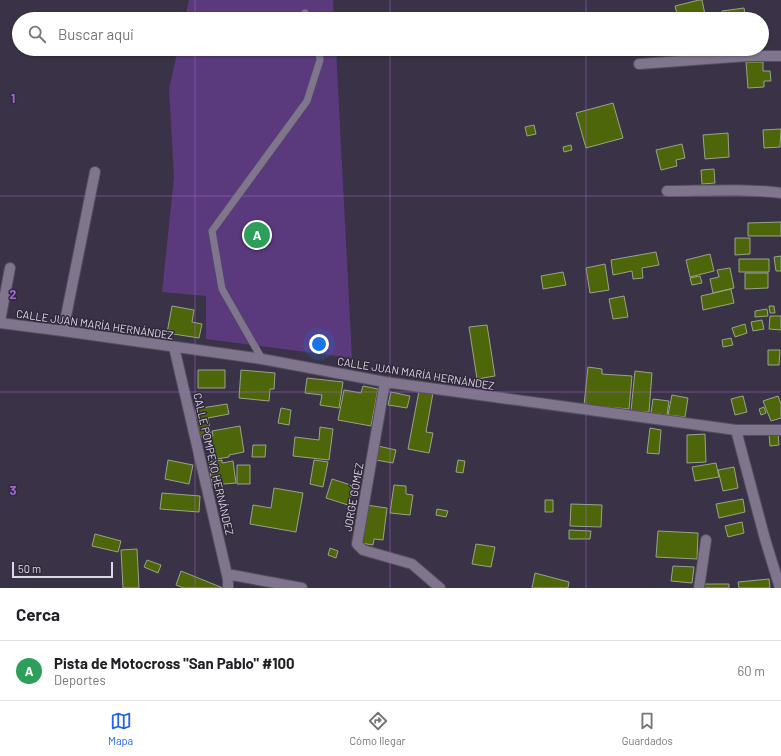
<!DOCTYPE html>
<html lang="es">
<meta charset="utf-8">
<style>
body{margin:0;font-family:Barlow,sans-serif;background:#f2f2f2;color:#202124}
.scale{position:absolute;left:12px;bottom:10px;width:101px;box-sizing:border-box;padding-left:4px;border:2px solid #ddd8e5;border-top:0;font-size:11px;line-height:14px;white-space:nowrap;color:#ddd8e5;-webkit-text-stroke:3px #30283b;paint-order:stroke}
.you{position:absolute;left:319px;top:344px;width:14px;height:14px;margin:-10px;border:3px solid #fff;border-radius:50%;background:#1a73e8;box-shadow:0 0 0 6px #1a73e833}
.badge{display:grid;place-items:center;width:26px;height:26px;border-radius:50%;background:#2563eb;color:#fff;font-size:13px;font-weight:700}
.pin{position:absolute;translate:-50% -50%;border:2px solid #fff;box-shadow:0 1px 4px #0006}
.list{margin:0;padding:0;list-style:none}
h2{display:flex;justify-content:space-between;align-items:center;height:52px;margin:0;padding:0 16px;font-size:17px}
h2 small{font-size:13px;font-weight:400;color:#757577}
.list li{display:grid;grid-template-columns:26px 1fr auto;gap:12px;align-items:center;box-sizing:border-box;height:60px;padding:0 16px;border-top:1px solid #e0e0e0}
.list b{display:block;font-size:15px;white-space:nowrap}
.list p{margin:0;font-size:13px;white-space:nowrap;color:#757577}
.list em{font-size:13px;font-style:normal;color:#757577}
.icon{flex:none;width:22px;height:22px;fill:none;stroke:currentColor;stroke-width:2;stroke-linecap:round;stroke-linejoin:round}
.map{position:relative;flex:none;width:781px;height:588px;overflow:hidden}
.search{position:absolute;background:#fff;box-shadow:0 1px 3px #0004;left:12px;right:12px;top:12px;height:44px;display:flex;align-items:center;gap:10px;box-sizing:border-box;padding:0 14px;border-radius:22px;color:#757577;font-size:15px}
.sheet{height:112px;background:#fff}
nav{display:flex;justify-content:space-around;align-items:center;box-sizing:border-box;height:56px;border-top:1px solid #e0e0e0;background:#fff;font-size:11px;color:#757577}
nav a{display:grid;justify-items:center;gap:2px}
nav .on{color:#2563eb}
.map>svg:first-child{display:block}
.green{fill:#5a3a7c}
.building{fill:#4e660a;stroke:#99a38a}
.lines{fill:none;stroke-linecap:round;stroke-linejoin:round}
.service-casing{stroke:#564e60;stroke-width:8}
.minor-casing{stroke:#564e60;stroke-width:12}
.service{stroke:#7f758c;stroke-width:7}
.minor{stroke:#7f758c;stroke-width:10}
.grid{fill:none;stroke:#9d68cc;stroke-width:1;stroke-opacity:0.55}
.labels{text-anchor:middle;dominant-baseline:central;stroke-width:3;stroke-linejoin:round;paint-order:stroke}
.street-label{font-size:11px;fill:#ddd8e5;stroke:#30283b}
.grid-label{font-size:13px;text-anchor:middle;font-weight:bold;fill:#9d68cc;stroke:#30283b;stroke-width:3;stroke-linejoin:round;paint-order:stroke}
</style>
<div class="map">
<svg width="781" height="588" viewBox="0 0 781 588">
<rect width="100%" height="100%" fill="#3a3246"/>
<!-- green -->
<path class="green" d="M 189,0 L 333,0 L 334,19 L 185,19 Z
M 178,49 L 336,49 L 352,358 L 206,339 L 206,296 L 162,292 L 174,177 L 169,89 Z"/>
<!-- building -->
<path class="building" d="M 699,0 L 702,0 L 706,19 L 693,19 L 692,14 L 678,18 L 675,6 Z
M 744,8 L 746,19 L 723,19 L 722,11 Z
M 587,16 L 588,19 L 572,19 Z
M 746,62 L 763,62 L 763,71 L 770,71 L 771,81 L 764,81 L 764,87 L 748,88 Z
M 613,103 L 623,138 L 586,148 L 576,113 Z
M 534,125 L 536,134 L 527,136 L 525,127 Z
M 781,129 L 780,147 L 764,148 L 763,130 Z
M 728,133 L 729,157 L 705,159 L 703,135 Z
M 682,144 L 685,158 L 676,160 L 677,166 L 661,170 L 656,150 Z
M 571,145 L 572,150 L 564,152 L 563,147 Z
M 714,169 L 715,183 L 702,184 L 701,170 Z
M 781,222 L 781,236 L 748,236 L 748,223 Z
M 735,238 L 750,238 L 750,254 L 735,255 Z
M 656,252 L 659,265 L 642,268 L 643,278 L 633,279 L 632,271 L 613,275 L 611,260 Z
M 710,254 L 714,271 L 690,277 L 686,260 Z
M 781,256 L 781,271 L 776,271 L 774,257 Z
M 739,259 L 769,259 L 769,272 L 739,272 Z
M 605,264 L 609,290 L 590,293 L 586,268 Z
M 730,268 L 734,288 L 713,293 L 710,279 L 719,277 L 717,270 Z
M 563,272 L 566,285 L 543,289 L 541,276 Z
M 745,273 L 768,273 L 768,288 L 745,289 Z
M 700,276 L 702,283 L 692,285 L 690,278 Z
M 731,289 L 734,303 L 703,310 L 701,296 Z
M 624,296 L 628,317 L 613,319 L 609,299 Z
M 172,306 L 194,310 L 192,322 L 202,324 L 199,338 L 167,333 Z
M 769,306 L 774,306 L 775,313 L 770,313 Z
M 767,309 L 768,316 L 755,317 L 755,311 Z
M 770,316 L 781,316 L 781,330 L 769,329 Z
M 762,320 L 764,329 L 753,331 L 751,322 Z
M 745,324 L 747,333 L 735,337 L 732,328 Z
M 487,325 L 495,376 L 477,379 L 469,327 Z
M 731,338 L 733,345 L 723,347 L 722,340 Z
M 768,350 L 780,350 L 779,365 L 768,365 Z
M 588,367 L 602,369 L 602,374 L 632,376 L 629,409 L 584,405 Z
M 198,370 L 225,370 L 225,388 L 198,388 Z
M 241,370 L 275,373 L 274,389 L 270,389 L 269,401 L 239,398 Z
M 635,371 L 652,373 L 649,412 L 631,411 Z
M 307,378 L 343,382 L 339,408 L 320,405 L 322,395 L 305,393 Z
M 363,386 L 378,389 L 371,426 L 338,420 L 344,390 L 361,393 Z
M 419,391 L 433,393 L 426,432 L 433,433 L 429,453 L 408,449 Z
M 391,392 L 410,396 L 407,408 L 388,405 Z
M 672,395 L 688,398 L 685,417 L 668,415 Z
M 743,396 L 747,412 L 735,415 L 731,399 Z
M 778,396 L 781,404 L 781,418 L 771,421 L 763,401 Z
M 653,399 L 669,401 L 667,415 L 651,413 Z
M 227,404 L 229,414 L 208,418 L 211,435 L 199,437 L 195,409 Z
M 764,407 L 766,413 L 761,415 L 759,409 Z
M 281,408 L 291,410 L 289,425 L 278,423 Z
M 240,426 L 244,452 L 229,455 L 229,457 L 211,460 L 207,437 L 213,436 L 212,431 Z
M 320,427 L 333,429 L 329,460 L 293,456 L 295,437 L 319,440 Z
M 650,428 L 661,430 L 659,454 L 647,453 Z
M 778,433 L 779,445 L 770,446 L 769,434 Z
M 705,434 L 706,462 L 687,463 L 687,435 Z
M 253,445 L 266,445 L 265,457 L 252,457 Z
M 378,446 L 396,450 L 393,463 L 376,460 Z
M 168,460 L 193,465 L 189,484 L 165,479 Z
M 222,460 L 222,463 L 233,461 L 236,483 L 212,485 L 209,462 Z
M 314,460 L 328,462 L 323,487 L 310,484 Z
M 458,460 L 465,461 L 463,473 L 456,472 Z
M 716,463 L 719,477 L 695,481 L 692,467 Z
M 237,465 L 250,465 L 250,484 L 237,484 Z
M 734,467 L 738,488 L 723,491 L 718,470 Z
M 332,479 L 354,486 L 348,505 L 326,498 Z
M 394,485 L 406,486 L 406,494 L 413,495 L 410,515 L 390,513 Z
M 274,488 L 303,493 L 296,532 L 250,524 L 253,505 L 271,508 Z
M 162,493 L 200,496 L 199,512 L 160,509 Z
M 743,499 L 745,512 L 719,518 L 716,504 Z
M 545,500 L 553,500 L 553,512 L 545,512 Z
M 571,504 L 602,505 L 601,527 L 570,526 Z
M 366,505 L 387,508 L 383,540 L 374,539 L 373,545 L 361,543 Z
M 437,509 L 448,511 L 446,517 L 436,515 Z
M 742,522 L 744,533 L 728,537 L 725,526 Z
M 569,530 L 591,531 L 590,539 L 569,539 Z
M 658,531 L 698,533 L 697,559 L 656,557 Z
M 95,534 L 121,541 L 118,552 L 92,546 Z
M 476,544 L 495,547 L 491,567 L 472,564 Z
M 330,548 L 338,551 L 336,558 L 328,555 Z
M 137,549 L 139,588 L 123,588 L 121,550 Z
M 147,560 L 161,565 L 158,573 L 144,567 Z
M 673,566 L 694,567 L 692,583 L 671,581 Z
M 181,571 L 223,588 L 184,588 L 176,585 Z
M 535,573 L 569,582 L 568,588 L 532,588 Z
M 769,579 L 770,588 L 739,588 L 738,582 Z
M 703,584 L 729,584 L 729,588 L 703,588 Z"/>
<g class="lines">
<!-- service casing -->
<g class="service-casing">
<path id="service" d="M 305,13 L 308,19
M 262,359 L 222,289 L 212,231 L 307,101 L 320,60 L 319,49"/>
</g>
<!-- minor casing -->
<g class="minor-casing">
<path id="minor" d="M 639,64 L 748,56 L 781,56
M 667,191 C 705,191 743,188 781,193
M 0,321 L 10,268
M 0,323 L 63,331 L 262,359 L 385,382 L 736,430 L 781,430
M 63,331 L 95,172
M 174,347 L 228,579 L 228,588
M 385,382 L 357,544 L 363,550 L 412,564 L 440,588
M 736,430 L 765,539 L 780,588
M 228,579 L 232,575 L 302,588
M 699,588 L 706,540"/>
</g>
<!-- service -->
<use href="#service" class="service"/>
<!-- minor -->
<use href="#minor" class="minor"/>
</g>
<!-- grid -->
<path class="grid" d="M 195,0 L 195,19M 390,0 L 390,19M 586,0 L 586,19M 195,49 L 195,588M 390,49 L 390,588M 586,49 L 586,588M 0,196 L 781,196M 0,392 L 781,392"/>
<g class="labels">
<!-- street labels -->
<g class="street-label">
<text transform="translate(95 324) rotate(8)">CALLE JUAN MARÍA HERNÁNDEZ</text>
<text transform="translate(416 373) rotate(9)">CALLE JUAN MARÍA HERNÁNDEZ</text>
<text transform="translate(214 464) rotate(77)">CALLE POMPEYO HERNÁNDEZ</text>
<text transform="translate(353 497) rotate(-80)">JORGE GÓMEZ</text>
</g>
</g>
<g class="grid-label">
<text x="13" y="103">1</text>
<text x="13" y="299">2</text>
<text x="13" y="495">3</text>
</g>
</svg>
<div class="scale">50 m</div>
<div class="you"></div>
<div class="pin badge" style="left:257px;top:235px;background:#2e9e5b">A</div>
<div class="search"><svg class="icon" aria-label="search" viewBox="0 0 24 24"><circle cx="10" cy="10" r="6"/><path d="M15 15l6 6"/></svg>Buscar aquí</div>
</div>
<section class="sheet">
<h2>Cerca<small></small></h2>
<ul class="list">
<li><span class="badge" style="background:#2e9e5b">A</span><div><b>Pista de Motocross &quot;San Pablo&quot; #100</b><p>Deportes</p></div><em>60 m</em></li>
</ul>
</section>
<nav>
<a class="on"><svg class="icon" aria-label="map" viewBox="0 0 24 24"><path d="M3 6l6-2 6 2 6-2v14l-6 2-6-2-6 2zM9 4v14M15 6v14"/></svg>Mapa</a>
<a><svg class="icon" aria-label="directions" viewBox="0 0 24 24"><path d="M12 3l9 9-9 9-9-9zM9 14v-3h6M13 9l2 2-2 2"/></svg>Cómo llegar</a>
<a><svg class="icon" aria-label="saved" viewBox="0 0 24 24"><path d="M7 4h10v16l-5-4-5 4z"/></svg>Guardados</a>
</nav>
